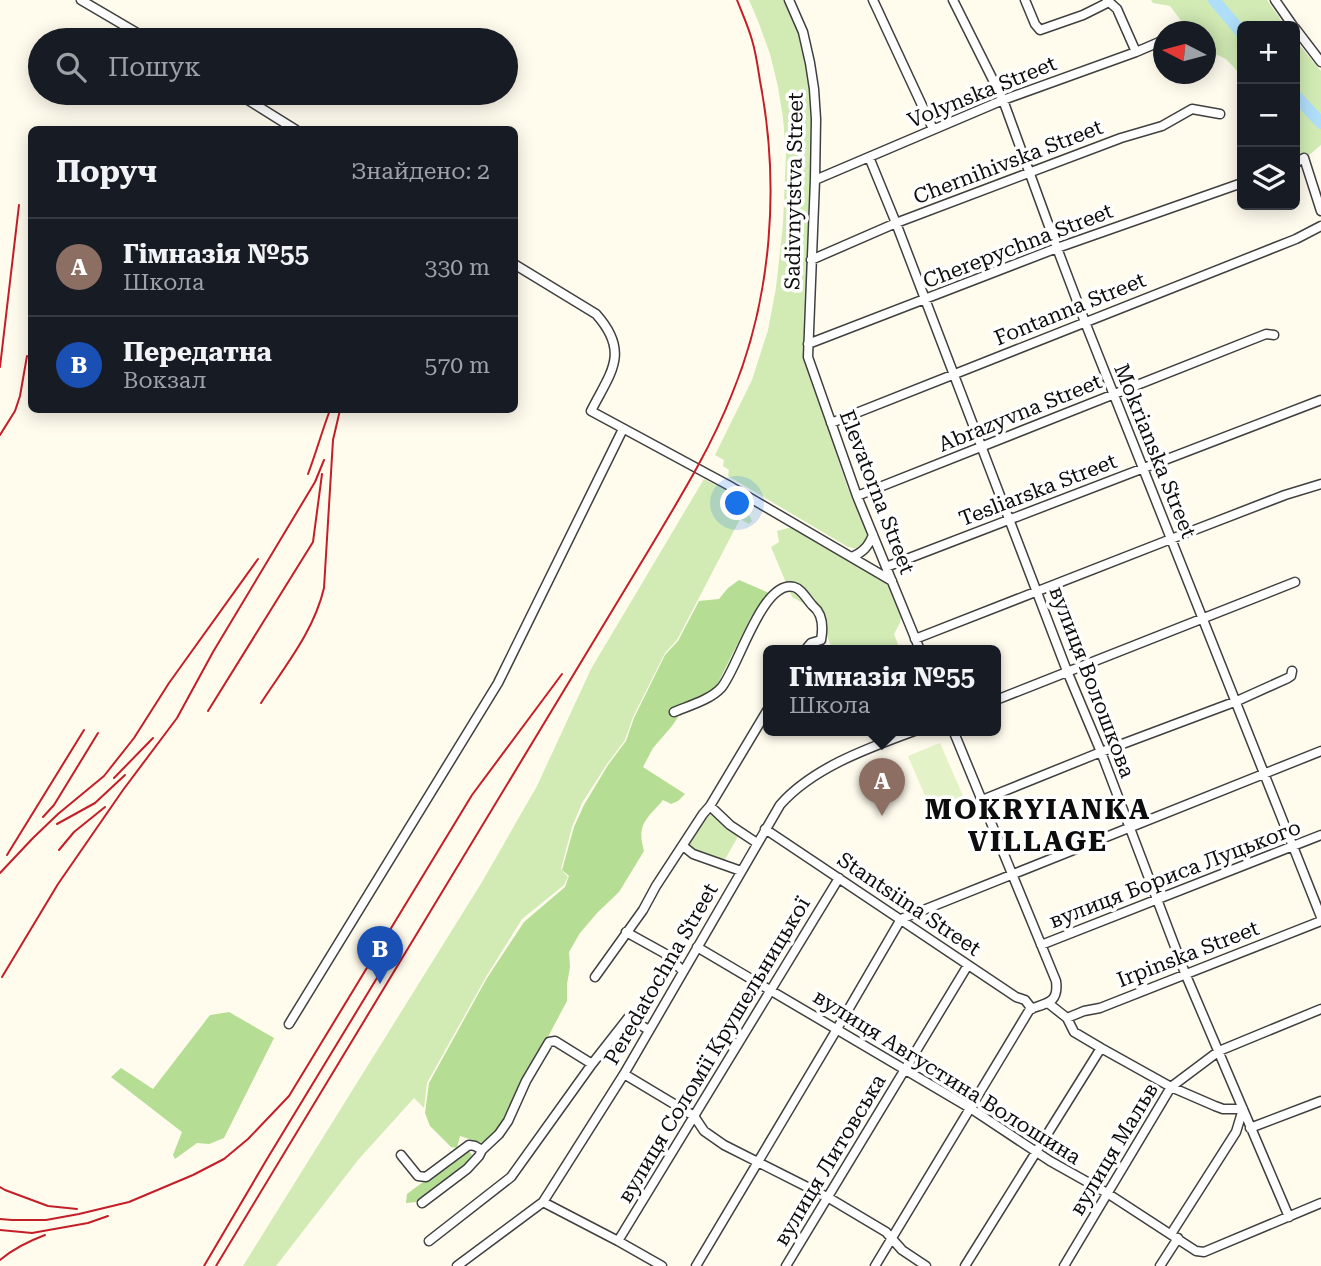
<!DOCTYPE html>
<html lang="uk">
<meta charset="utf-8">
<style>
body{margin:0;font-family:"Roboto Serif",serif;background:#242831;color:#f1f3f6}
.controls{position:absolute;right:21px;top:21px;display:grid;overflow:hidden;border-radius:10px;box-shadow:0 4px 18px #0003}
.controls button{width:63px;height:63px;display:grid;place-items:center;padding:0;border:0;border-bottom:2px solid #363941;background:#171b24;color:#f1f3f6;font:35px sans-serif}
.compass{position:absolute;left:1153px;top:21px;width:63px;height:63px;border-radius:50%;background:#171b24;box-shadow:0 4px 18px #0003;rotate:276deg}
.you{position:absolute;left:738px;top:504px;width:24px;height:24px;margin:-18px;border:5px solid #fff;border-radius:50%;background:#1a73e8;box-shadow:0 0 0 10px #1a73e833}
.badge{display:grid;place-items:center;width:46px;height:46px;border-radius:50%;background:#dd9399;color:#fff;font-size:23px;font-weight:700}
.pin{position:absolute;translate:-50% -58px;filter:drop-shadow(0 2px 4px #0008)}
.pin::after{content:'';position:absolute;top:37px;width:24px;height:21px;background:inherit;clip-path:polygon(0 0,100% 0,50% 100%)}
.popup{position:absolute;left:763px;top:645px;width:238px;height:91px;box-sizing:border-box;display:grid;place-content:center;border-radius:10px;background:#171b24;filter:drop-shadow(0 2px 5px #0005);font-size:23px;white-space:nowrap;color:#9ea1a6}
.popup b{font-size:26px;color:#f1f3f6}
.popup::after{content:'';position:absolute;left:50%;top:100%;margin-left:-14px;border:14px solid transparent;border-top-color:#171b24}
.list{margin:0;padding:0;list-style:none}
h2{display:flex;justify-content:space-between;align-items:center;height:91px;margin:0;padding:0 28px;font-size:30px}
h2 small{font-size:23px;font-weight:400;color:#9ea1a6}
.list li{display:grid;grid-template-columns:46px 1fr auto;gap:21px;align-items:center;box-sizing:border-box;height:98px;padding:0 28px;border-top:2px solid #363941}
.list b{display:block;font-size:26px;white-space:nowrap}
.list p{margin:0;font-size:23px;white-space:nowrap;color:#9ea1a6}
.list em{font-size:23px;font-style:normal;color:#9ea1a6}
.icon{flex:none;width:38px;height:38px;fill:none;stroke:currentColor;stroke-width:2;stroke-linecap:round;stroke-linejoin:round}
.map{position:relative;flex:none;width:1321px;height:1266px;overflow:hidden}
.search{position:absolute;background:#171b24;box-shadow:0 4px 18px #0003;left:28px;top:28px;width:490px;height:77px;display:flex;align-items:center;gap:18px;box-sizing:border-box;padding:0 24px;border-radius:38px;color:#9ea1a6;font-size:26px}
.panel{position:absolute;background:#171b24;box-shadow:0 4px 18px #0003;left:28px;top:126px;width:490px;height:287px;border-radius:10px}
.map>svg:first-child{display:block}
.green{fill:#d2ebb5}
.forest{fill:#b5dd93}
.pitch{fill:#e4f2c7}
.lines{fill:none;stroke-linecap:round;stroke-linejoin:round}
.river{stroke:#afdef9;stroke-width:12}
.minor-casing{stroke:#404040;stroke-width:11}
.minor{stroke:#fff;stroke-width:8}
.rail{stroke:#c41e28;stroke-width:2}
.labels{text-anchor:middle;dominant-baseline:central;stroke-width:7;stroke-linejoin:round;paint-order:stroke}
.street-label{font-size:21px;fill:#0d0d0d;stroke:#fff}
.district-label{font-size:28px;font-weight:bold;letter-spacing:2px;fill:#0d0d0d;stroke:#fff}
</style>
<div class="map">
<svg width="1321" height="1266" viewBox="0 0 1321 1266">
<rect width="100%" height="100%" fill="#fffbed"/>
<!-- green -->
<path class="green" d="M 749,0 L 784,0 C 816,61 814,131 811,198 C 809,250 805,301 805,353 L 808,368 L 847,486 L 867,533 L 867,541 L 859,549 L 848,547 L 728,476 L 729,470 L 723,466 L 724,460 L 715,455 L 752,380 L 768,330 L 776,288 L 783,224 L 786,154 L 783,118 L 778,87 L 770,54 L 758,21 Z
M 1151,0 L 1267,0 L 1285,26 L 1242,26 L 1242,76 L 1226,59 L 1206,50 L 1206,32 L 1189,31 L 1170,6 L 1153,3 Z
M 1295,40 L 1321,71 L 1321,145 L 1302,161 L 1295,150 Z
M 704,479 L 741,498 L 752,521 L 749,524 L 740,519 L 677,640 L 665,653 L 633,717 L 625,740 L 607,764 L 582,803 L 572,827 L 561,869 L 568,877 L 564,885 L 522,919 L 486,977 L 427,1083 L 424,1108 L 414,1098 L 358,1160 L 276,1266 L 243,1266 L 482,882 L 537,786 L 591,669 Z
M 788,528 L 798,528 L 888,582 L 901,617 L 900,623 L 894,634 L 899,647 L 906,645 L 908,650 L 833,650 L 826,634 L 820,610 L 808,606 L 792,597 L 771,547 L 779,542 L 777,531 Z
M 710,811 L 740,833 L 724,861 L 692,850 L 687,845 L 687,842 Z"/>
<!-- forest -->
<path class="forest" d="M 739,580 L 769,593 L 750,619 L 717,685 L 703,703 L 682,711 L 672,726 L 653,748 L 643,767 L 685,794 L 678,801 L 671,804 L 663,800 C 647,819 636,824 644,851 L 619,892 L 597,913 L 580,933 L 569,952 L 570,967 L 567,984 L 567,1001 L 500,1127 L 491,1138 L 482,1143 L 460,1136 L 457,1148 L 451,1147 L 430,1126 L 425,1113 L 429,1083 L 487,978 L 524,922 L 565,887 L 569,876 L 562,870 L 574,827 L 584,805 L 608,765 L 626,741 L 634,718 L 665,655 L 678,641 L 699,601 L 719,599 L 728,588 Z
M 229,1012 L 274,1038 L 224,1138 L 209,1144 L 197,1143 L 175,1159 L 173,1155 L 182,1132 L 111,1077 L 121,1068 L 153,1089 L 210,1015 Z
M 469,1151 L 472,1155 L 463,1167 L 417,1202 L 406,1203 L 407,1194 L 459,1155 Z"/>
<!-- pitch -->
<path class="pitch" d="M 940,743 L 963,796 L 931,810 L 908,756 Z"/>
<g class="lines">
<!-- river -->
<path class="river" d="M 1214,0 L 1242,33
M 1295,95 L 1321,123"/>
<!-- minor casing -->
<g class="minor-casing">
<path id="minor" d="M 81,0 L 149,40
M 789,0 L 803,32 L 810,63 L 814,89 L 816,119 L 815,180 L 808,357 L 857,496 L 920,650
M 873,0 L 933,129
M 953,0 L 1003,100 L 1057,248 L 1085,322 L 1321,917
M 1025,0 L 1035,24 L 1040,30 L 1083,15 L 1109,2
M 1107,0 L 1117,9 L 1136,52
M 1275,0 L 1293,26
M 1295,28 L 1321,62
M 237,93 L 296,130
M 869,157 L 896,223 L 1067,671 L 1101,752 L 1185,973 L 1289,1217
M 1295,163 L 1304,158 L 1321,211
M 815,180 L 1003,100 L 1136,52 L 1164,40
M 811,260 L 896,223 L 1121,138 L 1162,126 L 1192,109 L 1220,114
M 514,264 L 596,314 C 631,353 610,373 591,411 L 728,485 L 892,581
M 808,344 L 1057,248 L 1242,183
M 831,423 L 1296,239 L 1321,226
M 857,496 L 1266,334 L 1274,335
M 852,557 C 863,552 868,547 873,535
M 886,567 L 1321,400
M 915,639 L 1171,539 L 1285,495 L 1321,484
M 996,700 L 1295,582
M 674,712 C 688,706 710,700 721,688 C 738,669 762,579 794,587 C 802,589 807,600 813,606 C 823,614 823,629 821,640 L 811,643 L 805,650
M 982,800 L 1101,752 L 1237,701 L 1288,678 L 1291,676 L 1292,671
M 710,806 L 730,825 L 757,843
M 765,829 L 1016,997 L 1025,1000 L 1032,1009
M 683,846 L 693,854 L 741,871
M 626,932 L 664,953 L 683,971
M 1041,945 L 1321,835
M 697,947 L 970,1108 L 1050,1161 L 1107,1193 L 1196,1251 L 1204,1252 L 1321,1203
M 595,977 L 643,910 L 656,886 L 703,814 L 710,806 L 768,709
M 1048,1003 L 1067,1018 L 1074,1032 L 1101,1048 L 1171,1087 L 1215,1106 L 1223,1109 L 1243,1109 L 1236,1132 L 1171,1234
M 1067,1018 L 1084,1011 L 1100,1008 L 1321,921
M 289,1024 L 498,683 L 623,429
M 624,1074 L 694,1116 L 704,1131 L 724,1145 L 829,1198 L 886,1232 L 902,1250 L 926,1266
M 1250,1128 L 1321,1101
M 401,1155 L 418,1176 L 426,1177 L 469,1145 L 475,1146 L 482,1150
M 543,1202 L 618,1241 L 662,1266
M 422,1203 L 467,1169 L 479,1156 L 482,1150 L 499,1134 L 508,1121 L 526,1081 L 549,1042 L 555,1041 L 592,1064
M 429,1241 L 511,1177 L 592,1064 L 628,1018 L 649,1030
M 618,1241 L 839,878
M 457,1266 L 543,1202 L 624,1074 L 780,805 C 813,767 871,747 917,730
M 696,1266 L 837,1029 L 901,919 L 1321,751
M 786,1266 L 968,965
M 875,1266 L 1030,1009 C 1047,1003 1059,1003 1056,981 L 953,730
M 965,1266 L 1101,1048
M 1064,1266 L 1171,1087 L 1219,1051 L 1321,1009
M 1160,1266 L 1178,1238"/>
</g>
<!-- minor -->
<use href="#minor" class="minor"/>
<!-- rail -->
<path class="rail" d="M 0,367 L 19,205
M 0,435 L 15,411 L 20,396 L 27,356
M 308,474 C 316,453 322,431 330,410
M 261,703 C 285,666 314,631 324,588 L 333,440 L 340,410
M 208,711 L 313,542 L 322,474
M 114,778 L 153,738
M 43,817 L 54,805 L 98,733
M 57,824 L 95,803 L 125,775
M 59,850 L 74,832 L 105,807
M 7,855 L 84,730
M 0,873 L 33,838 L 58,814 L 104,776 L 134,738 L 169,683 L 258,559
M 2,977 L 58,884 L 123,790 L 177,718 L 213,652 L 315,482 L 324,460
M 0,1187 L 5,1190 L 48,1206 L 77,1209
M 0,1219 L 12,1220 L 46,1220 L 79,1214 L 129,1202 L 193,1175 L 224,1159 L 248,1139 L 289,1096 L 472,795 L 562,674
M 0,1230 L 32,1233 L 88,1223 L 108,1216
M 0,1260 C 13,1249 29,1241 45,1235
M 204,1266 L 267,1159 L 380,973
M 216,1266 L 647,553 C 678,501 710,450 732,394 C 772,297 780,184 760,81 C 758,68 756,53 752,40 C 748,26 742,13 737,0"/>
</g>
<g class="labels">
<!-- street labels -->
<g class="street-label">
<text transform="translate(982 92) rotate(-22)">Volynska Street</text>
<text transform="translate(1008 162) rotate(-21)">Chernihivska Street</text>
<text transform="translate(794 191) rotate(-89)">Sadivnytstva Street</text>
<text transform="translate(1018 246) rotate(-21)">Cherepychna Street</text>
<text transform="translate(1070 309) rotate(-22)">Fontanna Street</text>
<text transform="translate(1020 413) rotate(-22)">Abrazyvna Street</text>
<text transform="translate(1155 451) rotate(68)">Mokrianska Street</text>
<text transform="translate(1038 490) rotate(-21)">Tesliarska Street</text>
<text transform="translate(877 492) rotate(69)">Elevatorna Street</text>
<text transform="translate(1092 682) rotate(69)">вулиця Волошкова</text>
<text transform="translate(1175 874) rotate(-21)">вулиця Бориса Луцького</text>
<text transform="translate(909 904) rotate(34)">Stantsiina Street</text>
<text transform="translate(1188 954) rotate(-21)">Irpinska Street</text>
<text transform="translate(661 974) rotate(-60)">Peredatochna Street</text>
<text transform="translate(714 1050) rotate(-59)">вулиця Соломії Крушельницької</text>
<text transform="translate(947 1077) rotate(32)">вулиця Августина Волошина</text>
<text transform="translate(1114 1149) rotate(-59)">вулиця Мальв</text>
<text transform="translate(830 1160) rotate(-59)">вулиця Литовська</text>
</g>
<!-- district labels -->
<g class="district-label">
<text x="1038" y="809">MOKRYIANKA<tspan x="1038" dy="32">VILLAGE</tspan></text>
</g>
</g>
</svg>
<div class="controls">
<button>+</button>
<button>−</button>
<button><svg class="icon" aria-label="layers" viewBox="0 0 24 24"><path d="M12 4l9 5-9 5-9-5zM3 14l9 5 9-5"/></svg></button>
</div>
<svg class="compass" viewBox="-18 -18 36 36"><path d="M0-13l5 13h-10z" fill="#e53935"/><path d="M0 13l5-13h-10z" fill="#9ea1a6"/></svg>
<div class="you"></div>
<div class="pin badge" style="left:882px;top:816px;background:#8d6e63">A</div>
<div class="popup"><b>Гімназія №55</b>Школа</div>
<div class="pin badge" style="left:380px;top:984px;background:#1a4fb4">B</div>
<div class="search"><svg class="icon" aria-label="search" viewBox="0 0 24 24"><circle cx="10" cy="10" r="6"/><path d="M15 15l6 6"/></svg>Пошук</div>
<section class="panel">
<h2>Поруч<small>Знайдено: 2</small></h2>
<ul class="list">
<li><span class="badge" style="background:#8d6e63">A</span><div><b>Гімназія №55</b><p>Школа</p></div><em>330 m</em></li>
<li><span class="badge" style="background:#1a4fb4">B</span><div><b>Передатна</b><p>Вокзал</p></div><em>570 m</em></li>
</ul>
</section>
</div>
